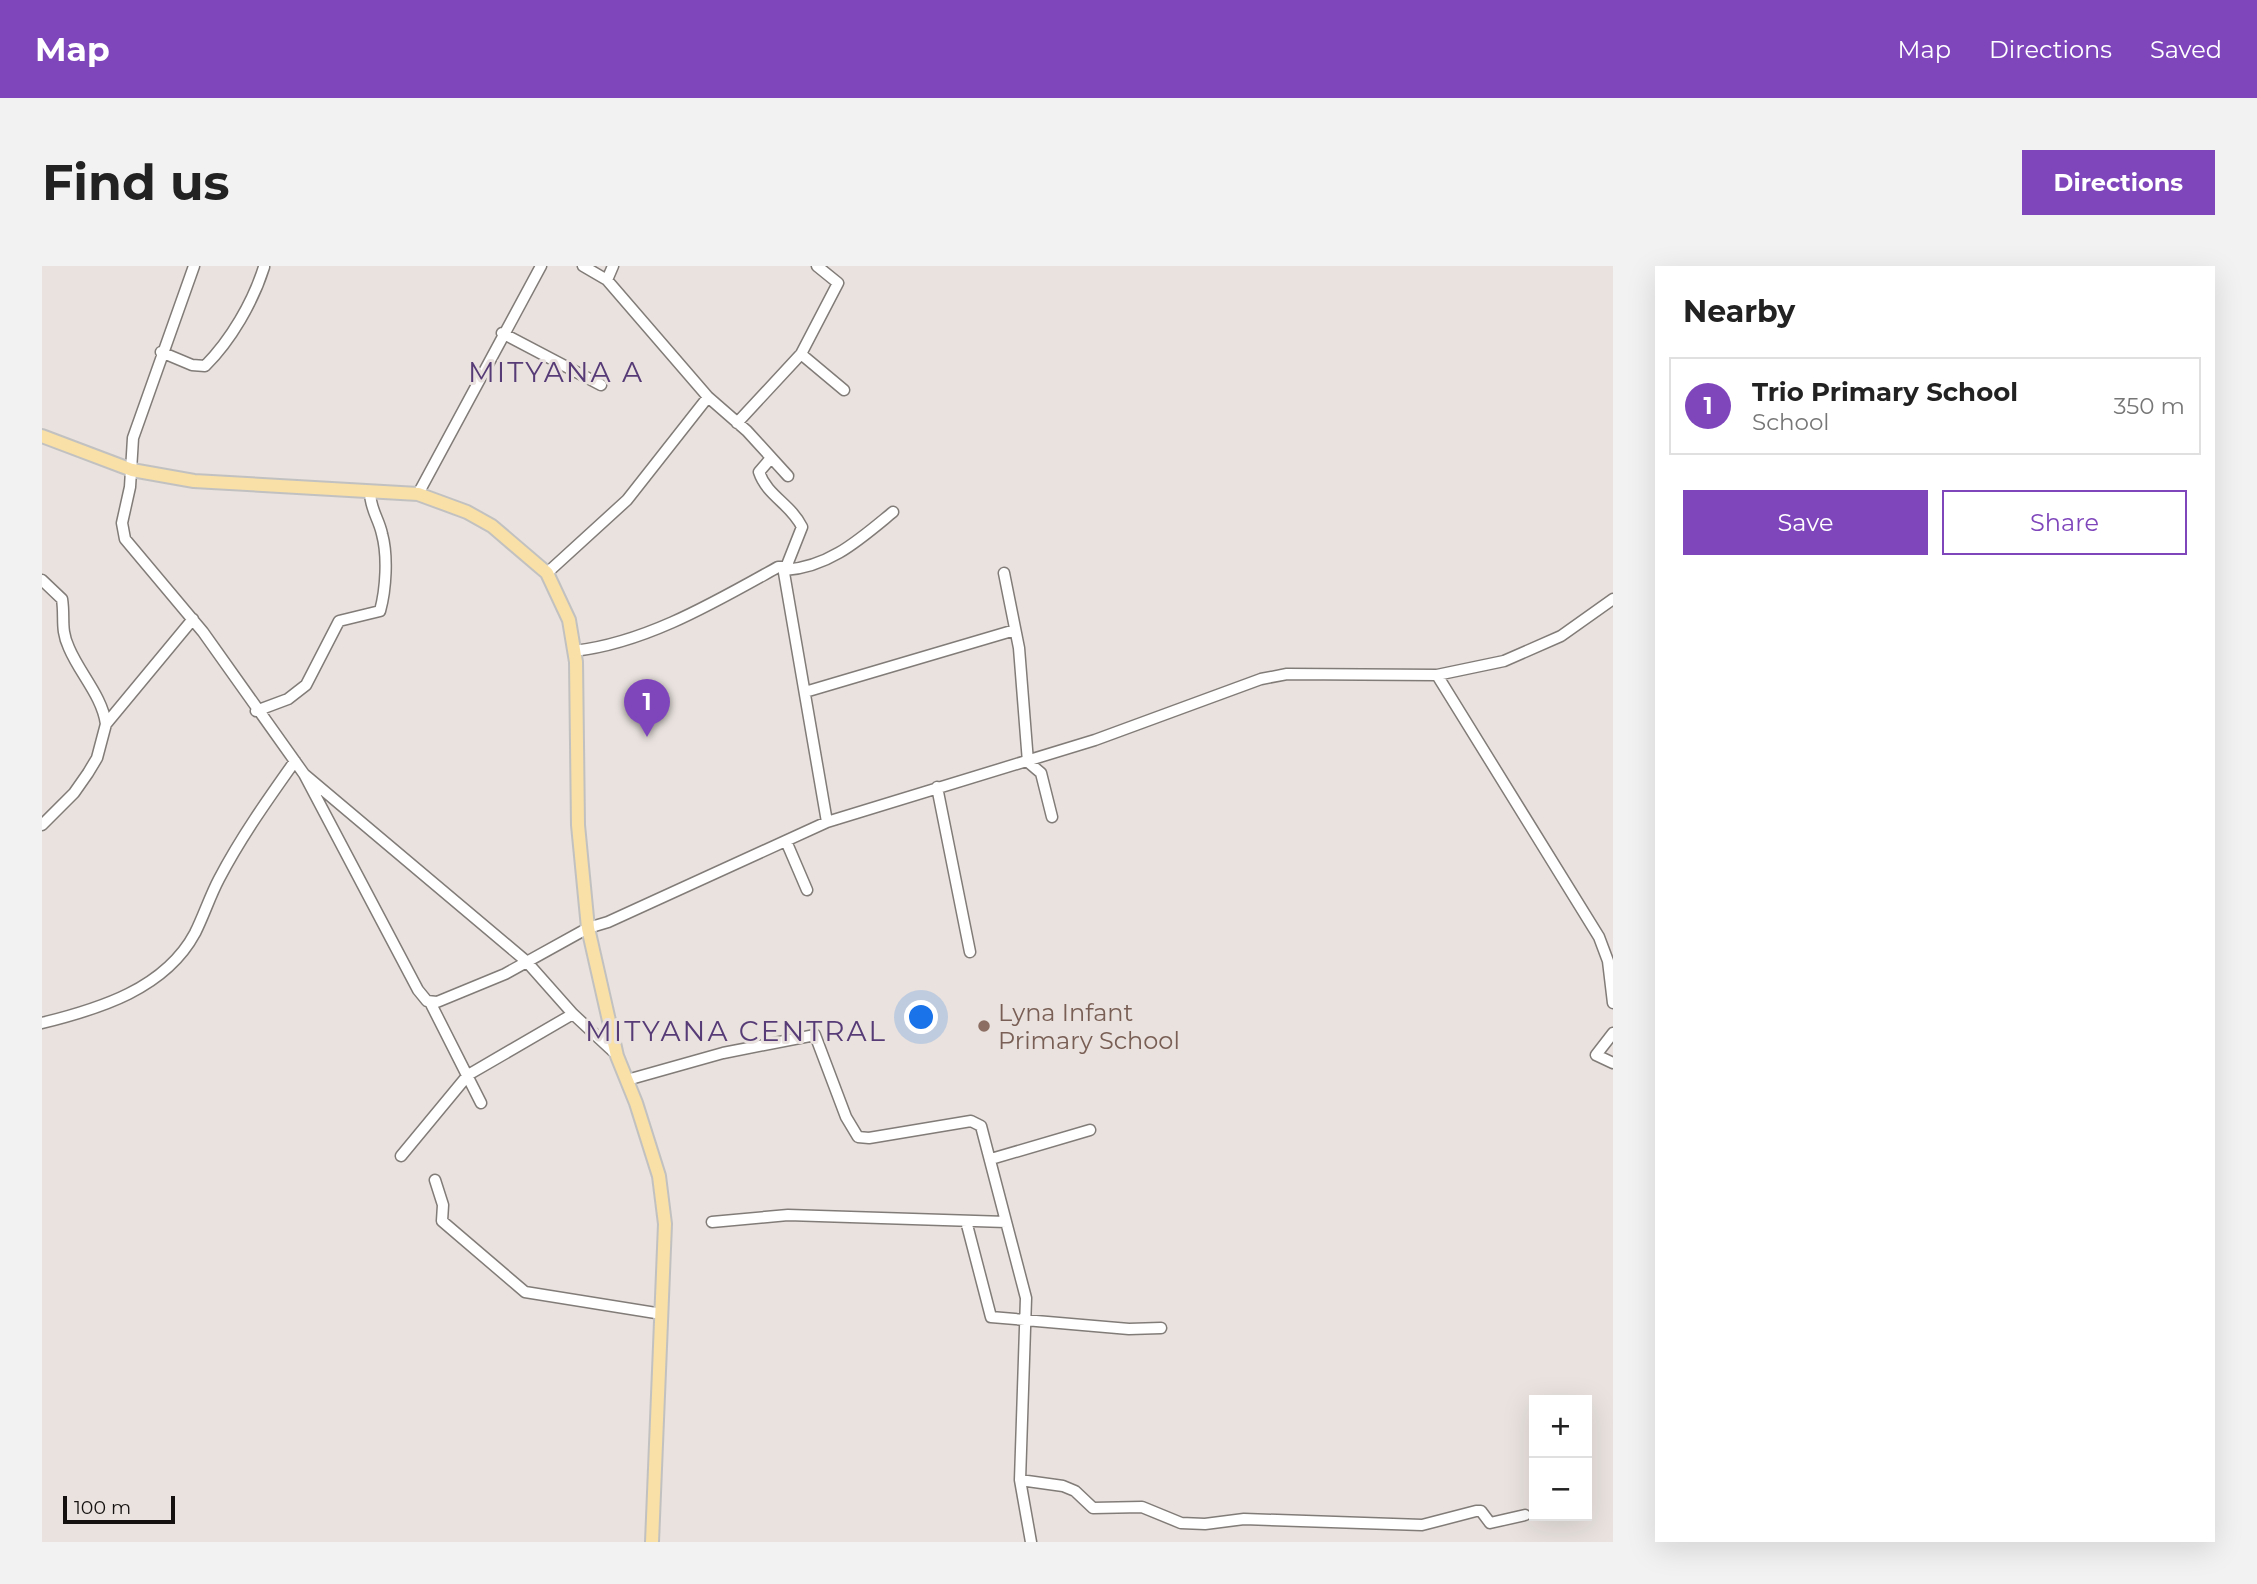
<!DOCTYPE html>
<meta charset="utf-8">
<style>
body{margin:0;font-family:Montserrat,sans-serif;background:#f2f2f2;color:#222}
.controls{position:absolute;right:21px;bottom:21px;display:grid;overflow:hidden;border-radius:0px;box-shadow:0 7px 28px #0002}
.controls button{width:63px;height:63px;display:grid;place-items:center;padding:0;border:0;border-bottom:2px solid #e0e0e0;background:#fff;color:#222;font:35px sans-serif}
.scale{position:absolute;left:21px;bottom:18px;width:112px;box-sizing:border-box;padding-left:7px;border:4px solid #141110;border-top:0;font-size:19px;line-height:24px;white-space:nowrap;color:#141110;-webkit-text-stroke:5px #e9e2de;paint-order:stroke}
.you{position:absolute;left:880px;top:752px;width:24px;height:24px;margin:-18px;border:5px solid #fff;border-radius:50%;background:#1a73e8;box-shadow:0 0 0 10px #1a73e833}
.badge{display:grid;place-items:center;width:46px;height:46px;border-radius:50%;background:#7f46bc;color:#fff;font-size:23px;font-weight:700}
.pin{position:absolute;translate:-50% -58px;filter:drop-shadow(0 2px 4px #0008)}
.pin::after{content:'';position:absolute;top:37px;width:24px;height:21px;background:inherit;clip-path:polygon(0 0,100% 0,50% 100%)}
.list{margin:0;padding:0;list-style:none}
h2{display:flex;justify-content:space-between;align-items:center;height:91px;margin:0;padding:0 28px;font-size:30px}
h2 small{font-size:23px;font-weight:400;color:#767676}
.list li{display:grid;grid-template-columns:46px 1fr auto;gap:21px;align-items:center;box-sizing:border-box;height:98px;margin:0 14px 14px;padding:0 14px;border:2px solid #e0e0e0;border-radius:0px}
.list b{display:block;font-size:26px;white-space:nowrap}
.list p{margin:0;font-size:23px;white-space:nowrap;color:#767676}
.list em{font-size:23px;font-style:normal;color:#767676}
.actions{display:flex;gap:14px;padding:21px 28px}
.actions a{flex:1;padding:16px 0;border:2px solid #7f46bc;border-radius:0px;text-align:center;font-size:24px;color:#7f46bc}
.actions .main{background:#7f46bc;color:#fff}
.map{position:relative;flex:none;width:1571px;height:1276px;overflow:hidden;border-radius:0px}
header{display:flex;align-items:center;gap:42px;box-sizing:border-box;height:98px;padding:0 35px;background:#7f46bc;color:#fff}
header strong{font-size:33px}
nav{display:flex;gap:38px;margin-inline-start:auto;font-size:24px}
.intro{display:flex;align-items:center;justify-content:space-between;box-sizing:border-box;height:168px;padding:0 42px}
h1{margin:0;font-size:49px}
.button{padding:18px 32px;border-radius:0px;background:#7f46bc;color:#fff;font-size:24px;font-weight:700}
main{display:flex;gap:42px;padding:0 42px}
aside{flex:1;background:#fff;border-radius:0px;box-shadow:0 7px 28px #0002}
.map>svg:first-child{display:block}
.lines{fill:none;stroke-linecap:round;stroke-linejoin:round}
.minor-casing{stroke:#827c78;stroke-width:13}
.major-casing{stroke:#c2c1c1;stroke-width:16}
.minor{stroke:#fff;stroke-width:10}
.major{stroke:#f9e0a6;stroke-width:12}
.education-dot{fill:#8d6e63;stroke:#e9e2de;stroke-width:2.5}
.labels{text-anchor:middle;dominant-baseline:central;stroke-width:6;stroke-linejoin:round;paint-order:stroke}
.education-label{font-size:24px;fill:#785e54;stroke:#e9e2de;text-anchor:start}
.quarter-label{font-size:28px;letter-spacing:2px;fill:#563b77;stroke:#e9e2de}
</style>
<header>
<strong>Map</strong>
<nav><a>Map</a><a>Directions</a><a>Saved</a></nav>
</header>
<div class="intro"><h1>Find us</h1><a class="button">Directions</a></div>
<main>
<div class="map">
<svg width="1571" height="1276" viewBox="0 0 1571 1276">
<rect width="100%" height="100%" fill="#e9e2de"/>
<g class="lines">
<!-- minor casing -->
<g class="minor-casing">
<path id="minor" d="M 152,0 L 91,172 L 88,221 L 80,257 L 83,273 L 161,366 L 262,508 L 484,695 L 531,748 L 575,789
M 541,0 L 565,14 L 666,131 L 705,165 L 746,210
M 565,14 L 571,0
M 460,67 L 559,119
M 119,86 L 150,99 L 163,100 C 189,74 211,36 222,1
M 759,88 L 802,124
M 695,157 L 759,88 L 796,17 L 775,0
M 729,192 L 717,206 C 725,230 749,238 760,261 L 743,304 C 788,301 818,273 851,246
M 376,228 L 499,0
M 505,307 L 585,234 L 666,131
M 962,307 L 977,382 L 986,496 L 999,507 L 1010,551
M 0,314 L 20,333 C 23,352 18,363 27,382 C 38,408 60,430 64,458
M 532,385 C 604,377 673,336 736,301 L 741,301 L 785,556
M 1395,409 L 1557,671 L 1566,695 L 1571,737
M 763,426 L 973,364
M 214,445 L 246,433 L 264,419 L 297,355 L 338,345 C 344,323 346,290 340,268 C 337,253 328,243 328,226
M 262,508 L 376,724 L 385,735 L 395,736 L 463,708 L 546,662 L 566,656 L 785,556 L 1053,474 L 1219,413 L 1245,408 L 1395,409 L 1462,395 L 1519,370 L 1571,333
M 895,521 L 928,686
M 0,559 L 32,527 L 46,507 L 55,492 L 64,458 L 151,353
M 744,575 L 765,624
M 388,736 L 439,837
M 0,757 C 57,743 123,723 153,667 C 162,649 168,630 177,613 C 199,571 226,533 253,495
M 1571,767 L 1554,789 L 1571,797
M 585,814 L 681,787 L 773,769 L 804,851 L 816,871 L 827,872 L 929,855 L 939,860 L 984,1032 L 978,1214 L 989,1276
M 359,890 L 426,809 L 531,748
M 949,893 L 1048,864
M 393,914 L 401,939 L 400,955 L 483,1026 L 620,1048
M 924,955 L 949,1051 L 1087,1063 L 1119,1062
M 670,956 L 746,949 L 964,956
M 978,1214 L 1021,1220 L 1033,1225 L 1051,1242 L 1100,1241 L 1139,1257 L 1163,1258 L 1202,1253 L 1380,1259 L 1434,1245 L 1439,1245 L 1448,1257 L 1483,1249"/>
</g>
<!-- major casing -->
<g class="major-casing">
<path id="major" d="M 0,170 L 90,204 L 152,215 L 376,228 L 425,246 L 450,260 L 505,307 L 527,354 L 534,396 L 536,559 L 546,662 L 575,790 L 594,837 L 617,910 L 623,958 L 610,1276"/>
</g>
<!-- minor -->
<use href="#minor" class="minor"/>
<!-- major -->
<use href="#major" class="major"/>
</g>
<!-- markers -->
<circle class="education-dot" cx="942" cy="760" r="7"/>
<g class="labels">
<!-- education labels -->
<g class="education-label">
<text x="956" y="746">Lyna Infant<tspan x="956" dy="28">Primary School</tspan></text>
</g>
<!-- quarter labels -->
<g class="quarter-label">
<text x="514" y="106">MITYANA A</text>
<text x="694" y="765">MITYANA CENTRAL</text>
</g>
</g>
</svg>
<div class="controls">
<button>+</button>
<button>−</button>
</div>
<div class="scale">100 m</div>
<div class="you"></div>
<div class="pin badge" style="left:605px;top:471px">1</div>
</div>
<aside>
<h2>Nearby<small></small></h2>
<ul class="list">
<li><span class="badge">1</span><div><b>Trio Primary School</b><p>School</p></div><em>350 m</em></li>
</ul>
<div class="actions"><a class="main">Save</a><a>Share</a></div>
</aside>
</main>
